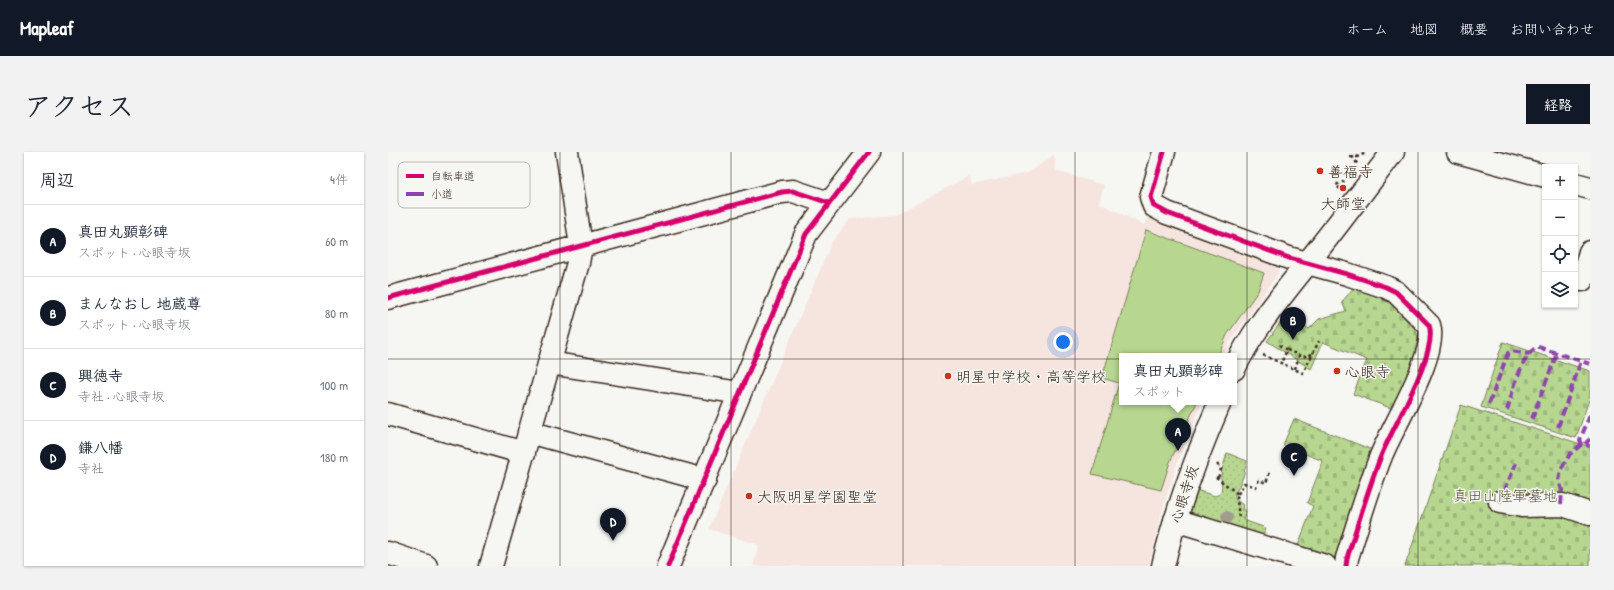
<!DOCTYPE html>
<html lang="ja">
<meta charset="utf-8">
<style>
body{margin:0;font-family:"Patrick Hand","Klee One",sans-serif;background:#f2f2f3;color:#1f2937}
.controls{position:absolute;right:12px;top:12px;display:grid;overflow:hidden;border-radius:0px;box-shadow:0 1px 3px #0004}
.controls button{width:36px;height:36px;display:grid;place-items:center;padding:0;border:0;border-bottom:1px solid #e0e1e3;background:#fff;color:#1f2937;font:20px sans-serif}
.you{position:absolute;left:675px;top:190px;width:14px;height:14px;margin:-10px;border:3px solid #fff;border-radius:50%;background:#1a73e8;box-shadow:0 0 0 6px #1a73e833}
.badge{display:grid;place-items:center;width:26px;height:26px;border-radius:50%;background:#111827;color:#fff;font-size:13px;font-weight:700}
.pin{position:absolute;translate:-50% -33px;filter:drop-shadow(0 1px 2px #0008)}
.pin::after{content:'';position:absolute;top:21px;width:14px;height:12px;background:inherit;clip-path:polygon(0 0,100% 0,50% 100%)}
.popup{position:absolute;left:731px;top:201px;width:118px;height:52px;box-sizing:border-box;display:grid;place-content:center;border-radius:0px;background:#fff;filter:drop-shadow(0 1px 3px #0005);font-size:13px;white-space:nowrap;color:#747a83}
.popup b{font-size:15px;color:#1f2937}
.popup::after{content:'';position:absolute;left:50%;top:100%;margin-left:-8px;border:8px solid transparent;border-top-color:#fff}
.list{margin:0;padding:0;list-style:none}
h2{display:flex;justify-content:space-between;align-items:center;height:52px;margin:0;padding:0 16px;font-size:17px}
h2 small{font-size:13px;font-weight:400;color:#747a83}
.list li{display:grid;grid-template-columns:26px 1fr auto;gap:12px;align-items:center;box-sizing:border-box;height:72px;padding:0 16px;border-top:1px solid #e0e1e3}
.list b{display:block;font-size:15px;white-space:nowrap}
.list p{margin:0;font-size:13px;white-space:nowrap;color:#747a83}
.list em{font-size:13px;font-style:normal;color:#747a83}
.icon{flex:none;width:22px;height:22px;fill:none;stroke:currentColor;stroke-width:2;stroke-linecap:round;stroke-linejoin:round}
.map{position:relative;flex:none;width:1202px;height:414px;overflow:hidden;border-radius:0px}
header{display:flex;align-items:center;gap:24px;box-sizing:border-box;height:56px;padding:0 20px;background:#111827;color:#fff}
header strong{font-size:19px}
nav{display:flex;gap:22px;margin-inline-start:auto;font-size:14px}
.intro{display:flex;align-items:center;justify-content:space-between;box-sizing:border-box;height:96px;padding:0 24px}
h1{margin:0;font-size:28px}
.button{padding:10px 18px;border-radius:0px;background:#111827;color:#fff;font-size:14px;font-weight:700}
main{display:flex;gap:24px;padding:0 24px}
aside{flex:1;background:#fff;border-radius:0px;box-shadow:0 1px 3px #0004}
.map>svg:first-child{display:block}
.built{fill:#f6e4df}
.grass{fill:url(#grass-dots);stroke:#798058}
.cemetery{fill:url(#cemetery-stones);stroke:#798058}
.park{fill:#b7d791;stroke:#798058}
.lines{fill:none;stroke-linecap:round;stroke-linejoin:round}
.minor-casing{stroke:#3b2a1e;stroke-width:25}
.path{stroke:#3b2a1e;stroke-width:2.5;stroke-dasharray:3 3;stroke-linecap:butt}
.minor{stroke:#f6f6f2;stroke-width:22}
.quiet{stroke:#8e44ad;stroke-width:4;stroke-dasharray:8 4;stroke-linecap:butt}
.cycleway-casing{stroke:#f6f6f2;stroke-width:8}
.cycleway{stroke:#d6006c;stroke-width:5}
.tree{fill:#a09d8d}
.grid{fill:none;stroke:#3b2a1e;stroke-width:1;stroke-opacity:0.55}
.poi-dot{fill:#c8321e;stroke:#f6f6f2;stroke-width:1.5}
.labels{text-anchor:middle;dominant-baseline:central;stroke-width:3;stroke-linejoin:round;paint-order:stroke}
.poi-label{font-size:15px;fill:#3b2a1e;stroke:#f6f6f2;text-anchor:start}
.street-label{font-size:15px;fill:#3b2a1e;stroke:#f6f6f2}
.park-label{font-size:15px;fill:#5a553b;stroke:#f6f6f2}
.key{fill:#f6f6f2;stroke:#beb9b2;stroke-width:1}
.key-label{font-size:11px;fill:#3b2a1e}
</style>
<header>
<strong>Mapleaf</strong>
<nav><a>ホーム</a><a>地図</a><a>概要</a><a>お問い合わせ</a></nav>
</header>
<div class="intro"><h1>アクセス</h1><a class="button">経路</a></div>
<main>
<aside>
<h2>周辺<small>4件</small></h2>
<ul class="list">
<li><span class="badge">A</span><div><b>真田丸顕彰碑</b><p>スポット · 心眼寺坂</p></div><em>60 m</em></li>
<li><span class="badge">B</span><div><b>まんなおし 地蔵尊</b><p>スポット · 心眼寺坂</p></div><em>80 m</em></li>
<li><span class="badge">C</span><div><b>興徳寺</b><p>寺社 · 心眼寺坂</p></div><em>100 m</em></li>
<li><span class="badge">D</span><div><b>鎌八幡</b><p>寺社</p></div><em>180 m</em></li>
</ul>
</aside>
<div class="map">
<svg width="1202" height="414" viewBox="0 0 1202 414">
<defs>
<pattern id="grass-dots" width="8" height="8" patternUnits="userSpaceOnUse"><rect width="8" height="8" fill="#b7d791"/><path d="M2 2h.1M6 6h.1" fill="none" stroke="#9eb97d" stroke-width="1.8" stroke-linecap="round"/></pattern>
<pattern id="cemetery-stones" width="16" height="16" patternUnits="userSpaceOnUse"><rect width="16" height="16" fill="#b7d791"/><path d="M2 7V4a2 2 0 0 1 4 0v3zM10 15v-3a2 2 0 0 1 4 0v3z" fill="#9eb97d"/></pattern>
</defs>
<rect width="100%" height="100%" fill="#f6f6f2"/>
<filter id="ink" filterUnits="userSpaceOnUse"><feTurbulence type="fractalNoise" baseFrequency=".025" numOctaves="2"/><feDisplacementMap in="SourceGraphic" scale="8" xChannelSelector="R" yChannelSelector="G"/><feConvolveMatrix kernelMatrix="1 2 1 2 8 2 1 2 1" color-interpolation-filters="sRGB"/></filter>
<g filter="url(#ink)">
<!-- built -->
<path class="built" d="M 666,3 L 668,19 L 716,33 L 711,51 L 756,73 L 760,65 L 888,112 L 891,120 L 842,190 L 835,204 L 734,204 L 734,250 L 814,250 L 789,311 L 773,362 L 761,414 L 365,414 L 371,393 L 321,377 L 444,90 L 462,67 L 507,63 L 581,24 L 584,33 L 640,21 Z"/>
<!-- grass -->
<path class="grass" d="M 839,301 L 859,309 L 855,325 L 847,343 L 847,347 L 855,353 L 854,357 L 858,359 L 855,368 L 878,376 L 874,386 L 805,364 L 802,359 L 808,338 L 827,344 L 832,342 C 835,335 833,330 833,323 C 834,316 837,309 839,301 Z"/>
<!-- cemetery -->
<path class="cemetery" d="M 967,134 L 999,148 L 1028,178 L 1030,187 L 1025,218 L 1005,257 L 965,242 L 979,208 L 935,190 L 923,217 L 879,189 L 900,160 L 921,177 L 931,167 L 958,159 L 954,150 Z
M 1115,190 L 1202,219 L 1202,245 L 1188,286 L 1093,255 Z
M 1073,253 L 1202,295 L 1202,414 L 1017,414 Z
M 906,267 L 987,299 L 947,409 L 909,396 L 925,354 L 919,351 L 935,309 L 895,293 Z"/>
<!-- park -->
<path class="park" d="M 758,78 L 876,121 L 870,139 L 839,183 L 830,204 L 734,204 L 734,250 L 809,250 L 782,310 L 773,338 L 704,322 L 731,231 L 714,226 Z"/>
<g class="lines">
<!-- minor casing -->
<g class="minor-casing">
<path id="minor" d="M 776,0 L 763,45 L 766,54 L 779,61 L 901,106 L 959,122 L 998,135 L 1008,140 L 1041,173 C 1051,200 1004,276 993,304 C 980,337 970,372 959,406 L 958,414
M 1070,0 L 1157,24
M 1187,32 L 1202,36
M 1194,128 L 1202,100
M 0,146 L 394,40 L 405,39 L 441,51
M 161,211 L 352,241
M 846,217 C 865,177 894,144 921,109 C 950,73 977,36 1005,0
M 0,262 L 136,301
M 141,280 L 317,328
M 1112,350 L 1134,354 L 1175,353 L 1202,362
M 787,368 L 937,414
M 0,401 L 38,414
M 103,414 L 190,111 L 193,94 L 179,0
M 280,414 L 418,82 L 481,0
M 775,414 C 788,357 809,303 832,250"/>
</g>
<!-- path -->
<path class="path" d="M 964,4 L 970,13
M 962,5 L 969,5 L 978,1
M 952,37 L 948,33 L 957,29
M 891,193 L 899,198 L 893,211
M 899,198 L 915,205 L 924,202
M 875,203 L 915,221 L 931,189
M 907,217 L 911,204
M 829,312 L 833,317 L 830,326
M 828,325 L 850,342 L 849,347 L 851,367
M 850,342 L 856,331 L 868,335 L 871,328 L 878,331 L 882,320"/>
<!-- minor -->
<use href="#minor" class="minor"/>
<!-- quiet -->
<path class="quiet" d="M 1101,252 L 1120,201 L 1124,199 L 1141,202
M 1119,258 C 1124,243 1134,200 1150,195 L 1202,212
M 1202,263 L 1192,288 L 1194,292 L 1202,294
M 1144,267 L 1169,201
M 1170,275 L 1193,209
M 1197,292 L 1202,287
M 1112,350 L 1128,311
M 1173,352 L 1174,338 L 1171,329 L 1173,317 L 1182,302 L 1194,292"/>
<!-- cycleway casing -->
<g class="cycleway-casing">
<path id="cycleway" d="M 776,0 L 763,45 L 766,54 L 779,61 L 901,106 L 959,122 L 998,135 L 1008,140 L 1041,173 C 1051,200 1004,276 993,304 C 980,337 970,372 959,406 L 958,414
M 0,146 L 394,40 L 405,39 L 441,51
M 280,414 L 418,82 L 481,0"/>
</g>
<!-- cycleway -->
<use href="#cycleway" class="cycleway"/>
</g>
<!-- trees -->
<circle class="tree" cx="839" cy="365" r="6"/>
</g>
<!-- grid -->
<path class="grid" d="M 172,0 L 172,414M 343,0 L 343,414M 515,0 L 515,414M 687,0 L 687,414M 859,0 L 859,414M 1030,0 L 1030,414M 0,207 L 1202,207"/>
<!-- markers -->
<g class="poi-dot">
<circle cx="932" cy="19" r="4"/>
<circle cx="955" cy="36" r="4"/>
<circle cx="949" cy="219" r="4"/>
<circle cx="560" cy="224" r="4"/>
<circle cx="361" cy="344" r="4"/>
</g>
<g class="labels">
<!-- poi labels -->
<g class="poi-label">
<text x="940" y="19">善福寺</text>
<text x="955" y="51" text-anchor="middle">大師堂</text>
<text x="957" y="219">心眼寺</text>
<text x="568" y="224">明星中学校・高等学校</text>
<text x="369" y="344">大阪明星学園聖堂</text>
</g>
<!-- street labels -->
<g class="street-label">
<text transform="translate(796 342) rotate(-72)">心眼寺坂</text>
</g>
<!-- park labels -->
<g class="park-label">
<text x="1117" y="343">真田山陸軍墓地</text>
</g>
</g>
<!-- legend -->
<rect x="10" y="10" width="132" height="46" rx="6" class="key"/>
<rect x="18" y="22" width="18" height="4" fill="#d6006c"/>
<rect x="18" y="40" width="18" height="4" fill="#8e44ad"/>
<g class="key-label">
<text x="43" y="28">自転車道</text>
<text x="43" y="46">小道</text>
</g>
</svg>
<div class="controls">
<button>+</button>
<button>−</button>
<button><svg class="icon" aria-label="locate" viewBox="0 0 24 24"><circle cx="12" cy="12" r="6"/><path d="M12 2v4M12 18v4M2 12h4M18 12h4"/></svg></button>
<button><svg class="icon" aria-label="layers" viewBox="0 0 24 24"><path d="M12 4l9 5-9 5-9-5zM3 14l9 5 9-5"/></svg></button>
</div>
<div class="you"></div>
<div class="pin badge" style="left:790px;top:299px">A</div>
<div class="popup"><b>真田丸顕彰碑</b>スポット</div>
<div class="pin badge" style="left:905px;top:188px">B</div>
<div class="pin badge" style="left:906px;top:324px">C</div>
<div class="pin badge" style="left:225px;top:389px">D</div>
</div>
</main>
